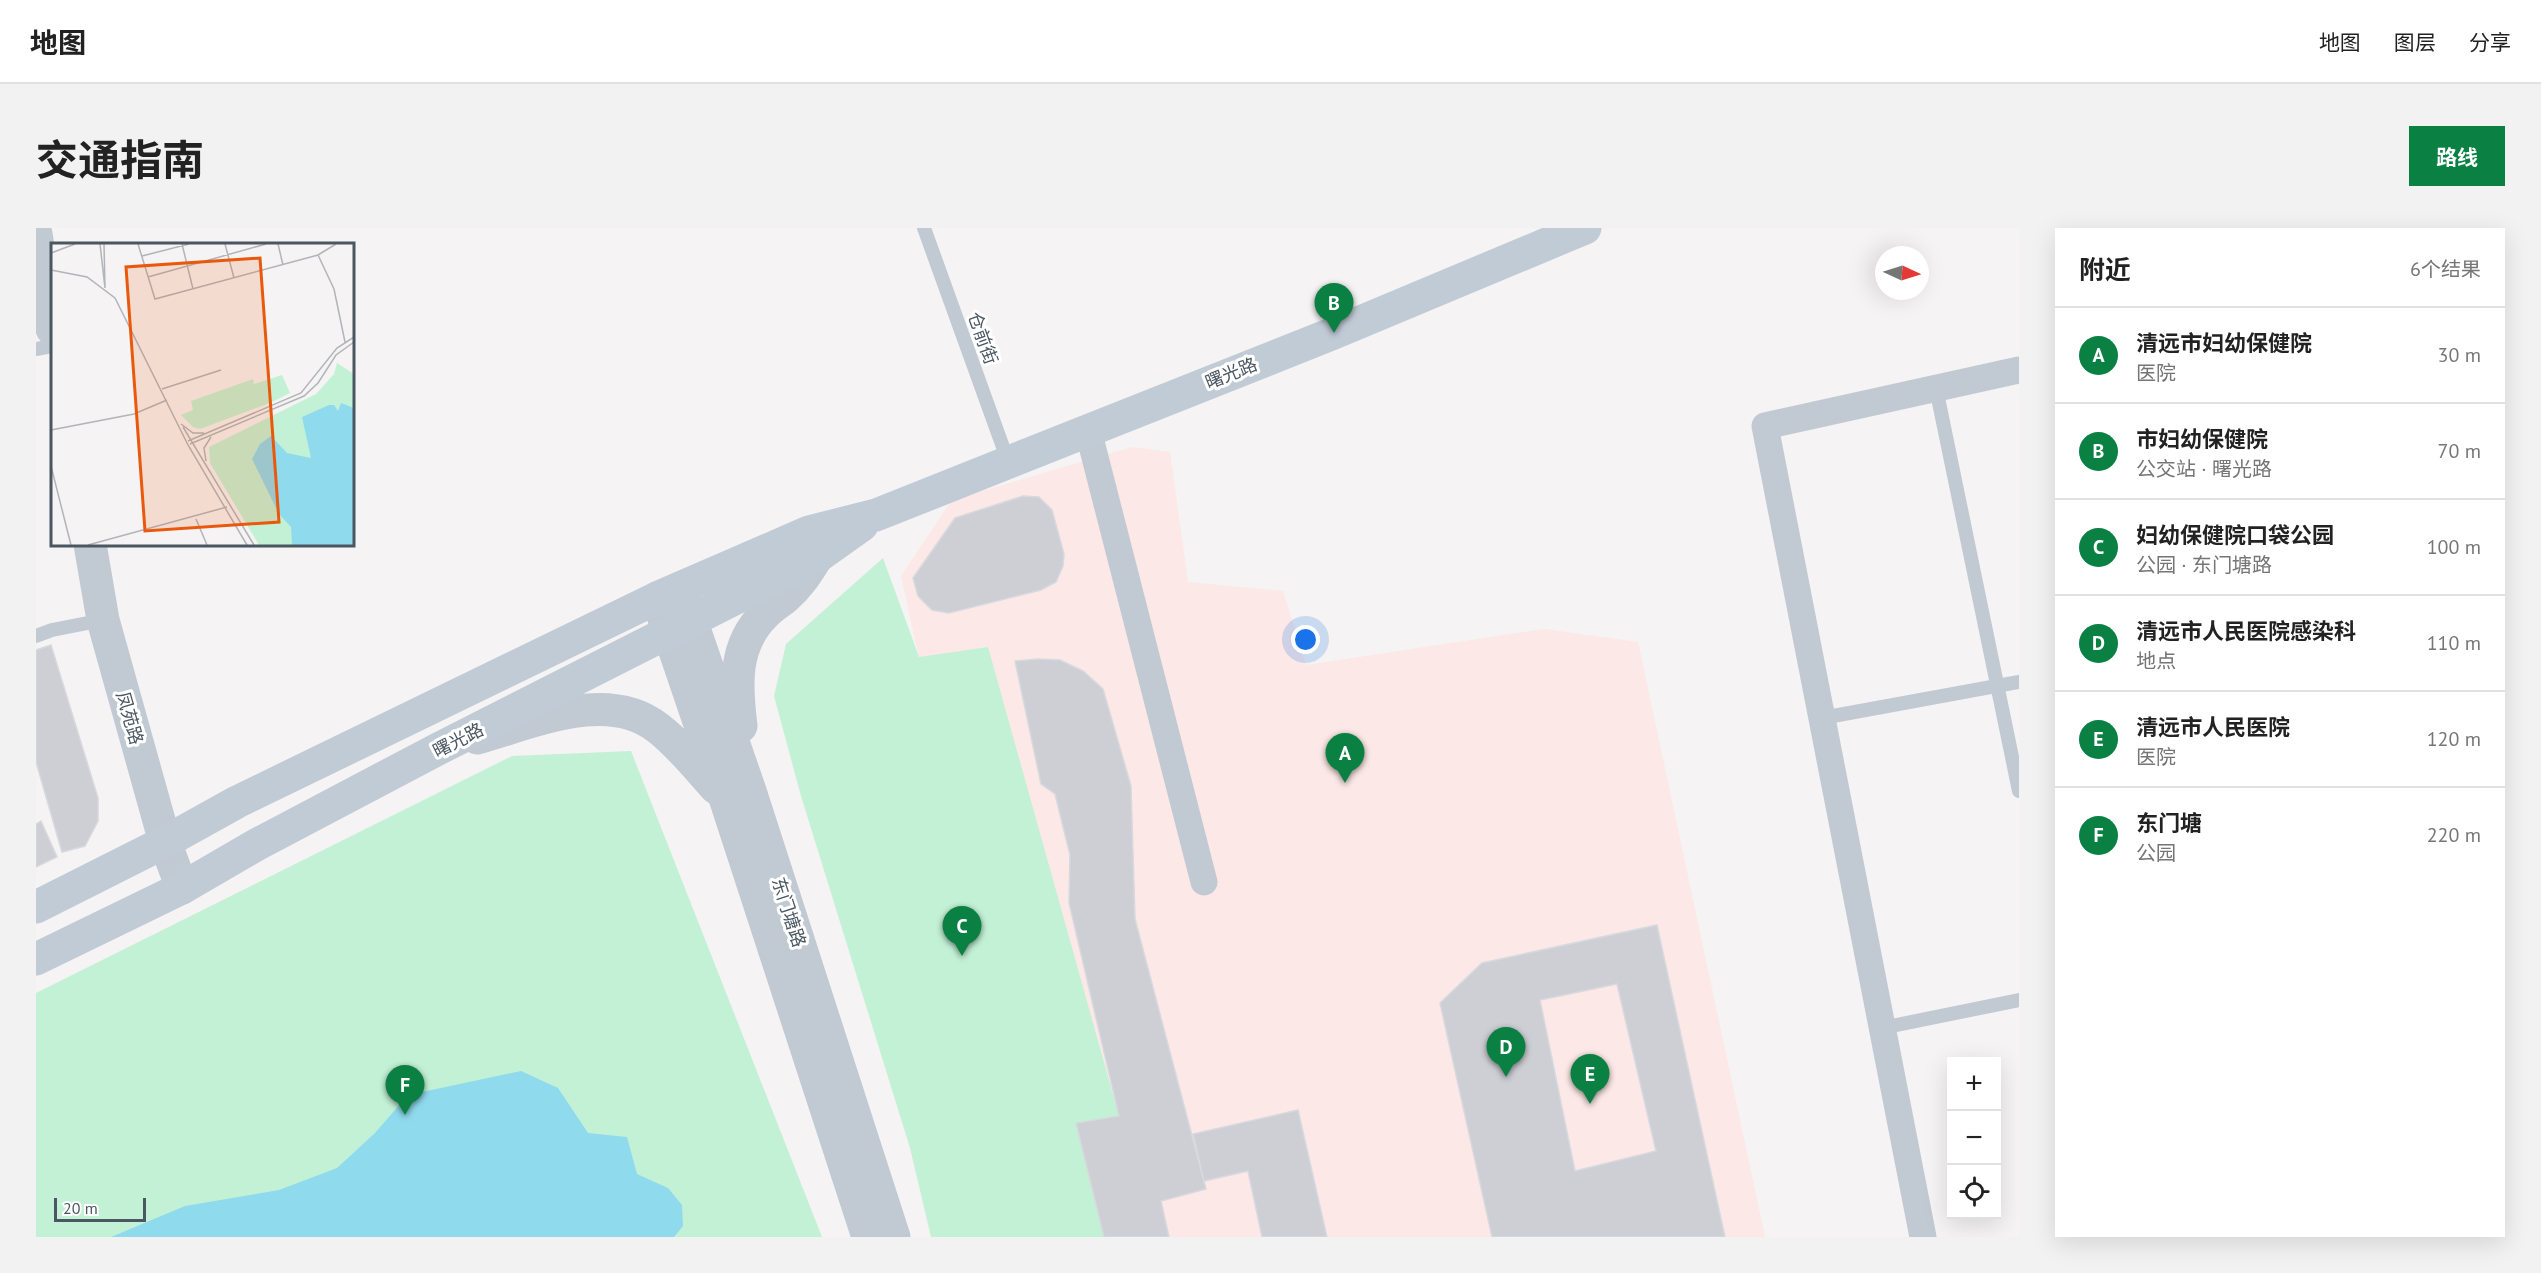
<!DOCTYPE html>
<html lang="zh">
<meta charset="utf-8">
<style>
body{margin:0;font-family:"PT Sans","Noto Sans SC",sans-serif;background:#f2f2f2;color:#222}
.controls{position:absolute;right:18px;bottom:18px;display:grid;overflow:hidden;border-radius:0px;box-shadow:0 6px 24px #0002}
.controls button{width:54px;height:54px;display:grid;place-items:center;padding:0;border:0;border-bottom:2px solid #e0e0e0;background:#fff;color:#222;font:30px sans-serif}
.compass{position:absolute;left:1839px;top:18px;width:54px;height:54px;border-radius:50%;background:#fff;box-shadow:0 6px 24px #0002;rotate:94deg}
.scale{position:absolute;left:18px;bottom:15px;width:92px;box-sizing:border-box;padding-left:6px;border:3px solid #4a5661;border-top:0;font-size:16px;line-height:21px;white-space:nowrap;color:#4a5661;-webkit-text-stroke:4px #fff;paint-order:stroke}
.you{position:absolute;left:1270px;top:412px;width:21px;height:21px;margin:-15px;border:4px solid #fff;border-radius:50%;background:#1a73e8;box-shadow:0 0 0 9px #1a73e833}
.badge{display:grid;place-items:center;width:39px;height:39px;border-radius:50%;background:#0b8043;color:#fff;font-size:20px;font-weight:700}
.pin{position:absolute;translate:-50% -50px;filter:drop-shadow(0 2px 3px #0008)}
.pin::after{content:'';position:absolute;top:32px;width:21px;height:18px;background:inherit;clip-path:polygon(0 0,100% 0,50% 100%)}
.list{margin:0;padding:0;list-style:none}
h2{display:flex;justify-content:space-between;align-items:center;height:78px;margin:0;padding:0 24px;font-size:26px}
h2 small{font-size:20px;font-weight:400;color:#767676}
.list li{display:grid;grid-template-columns:39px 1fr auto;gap:18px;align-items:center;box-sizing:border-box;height:96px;padding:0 24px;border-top:2px solid #e0e0e0}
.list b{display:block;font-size:22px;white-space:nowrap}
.list p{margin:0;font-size:20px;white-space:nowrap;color:#767676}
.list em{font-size:20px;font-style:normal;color:#767676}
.icon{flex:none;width:33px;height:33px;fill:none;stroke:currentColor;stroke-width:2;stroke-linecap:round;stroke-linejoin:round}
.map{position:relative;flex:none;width:1983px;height:1009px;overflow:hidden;border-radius:0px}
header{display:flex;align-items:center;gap:36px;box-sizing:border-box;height:84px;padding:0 30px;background:#fff;border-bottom:2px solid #e0e0e0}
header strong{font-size:28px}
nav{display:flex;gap:33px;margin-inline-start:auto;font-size:21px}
.intro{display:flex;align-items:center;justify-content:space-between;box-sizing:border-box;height:144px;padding:0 36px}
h1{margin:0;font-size:42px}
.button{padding:15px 27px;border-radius:0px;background:#0b8043;color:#fff;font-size:21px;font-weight:700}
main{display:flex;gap:36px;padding:0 36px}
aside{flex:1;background:#fff;border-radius:0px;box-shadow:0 6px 24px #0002}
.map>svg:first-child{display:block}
.medical{fill:#fce8e6}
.green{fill:#c3f1d5}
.water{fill:#90daee}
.building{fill:#cdcfd5;stroke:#d7d9de;stroke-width:1.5;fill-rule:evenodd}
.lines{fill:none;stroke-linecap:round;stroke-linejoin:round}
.service{stroke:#c1cad2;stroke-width:14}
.minor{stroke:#c1cad2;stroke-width:27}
.tertiary{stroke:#c1cad2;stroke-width:33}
.secondary{stroke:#c1cbd6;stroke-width:33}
.labels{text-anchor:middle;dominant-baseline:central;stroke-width:6;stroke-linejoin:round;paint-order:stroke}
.street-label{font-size:18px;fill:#4a5661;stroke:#fff}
.inset-road{fill:none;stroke:#b1b4b9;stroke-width:1.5}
.view{fill:#e8590c;fill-opacity:0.15;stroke:#e8590c;stroke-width:3}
.inset-edge{fill:none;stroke:#4a5661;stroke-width:3}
</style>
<header>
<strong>地图</strong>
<nav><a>地图</a><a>图层</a><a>分享</a></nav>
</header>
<div class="intro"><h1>交通指南</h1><a class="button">路线</a></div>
<main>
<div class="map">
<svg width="1983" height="1009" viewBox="0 0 1983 1009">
<rect width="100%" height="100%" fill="#f5f3f3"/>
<!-- medical -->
<path class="medical" d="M 1096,219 L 1134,224 L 1152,354 L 1247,363 L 1270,437 L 1508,401 L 1602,414 L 1729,1009 L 1068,1009 L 1040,895 L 952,419 L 883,430 L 865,348 L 916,272 Z"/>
<!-- green -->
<path class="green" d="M 847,330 L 883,429 L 952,419 L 1083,888 L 1040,895 L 1068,1009 L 895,1009 L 874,920 L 765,568 L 738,468 L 750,416 Z
M 595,523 L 786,1009 L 0,1009 L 0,765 L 476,528 Z"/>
<!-- water -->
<path class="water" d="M 485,843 L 522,860 L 552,905 L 591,909 L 601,946 L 632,960 L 646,977 L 647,998 L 638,1009 L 75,1009 L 149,978 L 243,962 L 301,940 L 339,905 L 372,867 Z"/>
<!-- building -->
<path class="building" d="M 987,268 L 1003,269 L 1016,282 L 1028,326 L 1027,338 L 1020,354 L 1005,362 L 913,385 L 896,382 L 882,368 L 877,350 L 919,290 Z
M 15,417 L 62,570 L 62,593 L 49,618 L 26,624 L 0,534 L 0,422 Z
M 1002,431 L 1024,432 L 1047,443 L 1067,461 L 1095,558 L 1099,691 L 1170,961 L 1125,973 L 1133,1009 L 1068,1009 L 1040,895 L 1083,888 L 1033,675 L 1034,627 L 1019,566 L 1005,556 L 979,433 Z
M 5,593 L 21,629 L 0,639 L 0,596 Z
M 1621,697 L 1689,1009 L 1456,1009 L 1404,775 L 1446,735 ZM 1581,756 L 1620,923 L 1539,943 L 1504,772 Z
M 1262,882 L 1291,1009 L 1226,1009 L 1212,943 L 1168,953 L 1157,906 Z"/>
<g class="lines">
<!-- service -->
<path class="service" d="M 888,0 L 972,233
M 0,121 L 16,118
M 1900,160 L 1983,563
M 0,408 L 16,402 L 67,392
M 1786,490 L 1983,454
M 1846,800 L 1983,772"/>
<!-- minor -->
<path class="minor" d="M 1052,202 L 1168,654
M 1887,1009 L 1729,198 L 1983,142"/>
<!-- tertiary -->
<path class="tertiary" d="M 0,6 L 16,101
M 54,316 L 67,392 L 129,614 L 146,660
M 644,360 L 714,563 L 858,1009
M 621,370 L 689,570 L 832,1009
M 705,498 C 700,458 697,417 729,386 C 735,379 743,375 750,369 C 764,357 772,343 781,329
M 441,510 C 496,495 571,460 622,500 C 644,517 661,539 680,560"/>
<!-- secondary -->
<path class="secondary" d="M 0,679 L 129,614 L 201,574 L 621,370 L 773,304 L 840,287 L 1298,105 L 1549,0
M 0,731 L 146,660 L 220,617 L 404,520 L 781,329 L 826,297"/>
</g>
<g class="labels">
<!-- street labels -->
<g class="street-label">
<text transform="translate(947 110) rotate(70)">仓前街</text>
<text transform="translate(1195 145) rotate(-22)">曙光路</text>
<text transform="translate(94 490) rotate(74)">凤苑路</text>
<text transform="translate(422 512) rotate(-27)">曙光路</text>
<text transform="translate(753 684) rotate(72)">东门塘路</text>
</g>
</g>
<!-- overview -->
<g transform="translate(15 15)">
<rect width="303" height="303" fill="#f5f3f3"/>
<path d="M 286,120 L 303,131 L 303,302 L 208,302 L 159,220 L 158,204 L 265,151 L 283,131 ZM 231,132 L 239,150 L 221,159 L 149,186 L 142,184 L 130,172 L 142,167 L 140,158 L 202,136 L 203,141 Z" fill="#c3f1d5"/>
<path d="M 290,160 L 303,165 L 303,302 L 241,302 L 240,284 L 228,271 L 201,216 L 209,201 L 220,193 L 236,210 L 260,215 L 251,174 L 278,162 L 283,162 L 287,168 Z" fill="#90daee"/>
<path class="inset-road" d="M 49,1 L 54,45M 53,1 L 54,45M 87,1 L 104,56 L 267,12 L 285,1M 131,1 L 142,46M 174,1 L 183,35M 227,1 L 232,22M 0,10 L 24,1M 267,12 L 283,46 L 294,99M 91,13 L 138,1M 0,27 L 36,34 L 64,55 L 137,202 L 196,302M 97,34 L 215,1M 111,146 L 170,127M 130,181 L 142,190 L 153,190M 132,184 L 203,302M 0,187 L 83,171 L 116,157M 137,198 L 250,150 L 286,105 L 303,94M 139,201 L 253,153 L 267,140 L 285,112 L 303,99M 155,218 L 153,205 L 160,194M 0,223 L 20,302M 145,276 L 156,302M 37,302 L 176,264"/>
<path class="view" d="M 209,15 L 228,279 L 94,288 L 75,24 Z"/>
<rect width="303" height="303" class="inset-edge"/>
</g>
</svg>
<div class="controls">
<button>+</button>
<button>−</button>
<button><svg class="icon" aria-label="locate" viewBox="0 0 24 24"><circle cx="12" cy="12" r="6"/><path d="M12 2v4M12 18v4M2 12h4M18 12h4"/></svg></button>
</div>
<svg class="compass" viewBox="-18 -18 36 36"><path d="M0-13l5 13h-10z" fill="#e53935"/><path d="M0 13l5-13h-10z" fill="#767676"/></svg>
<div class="scale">20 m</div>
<div class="you"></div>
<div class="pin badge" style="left:1309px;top:555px">A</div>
<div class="pin badge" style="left:1298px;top:105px">B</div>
<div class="pin badge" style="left:926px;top:728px">C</div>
<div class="pin badge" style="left:1470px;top:849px">D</div>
<div class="pin badge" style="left:1554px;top:876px">E</div>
<div class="pin badge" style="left:369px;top:887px">F</div>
</div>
<aside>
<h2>附近<small>6个结果</small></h2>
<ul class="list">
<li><span class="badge">A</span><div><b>清远市妇幼保健院</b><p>医院</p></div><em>30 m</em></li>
<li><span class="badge">B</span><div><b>市妇幼保健院</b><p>公交站 · 曙光路</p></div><em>70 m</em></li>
<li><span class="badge">C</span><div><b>妇幼保健院口袋公园</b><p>公园 · 东门塘路</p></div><em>100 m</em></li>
<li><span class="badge">D</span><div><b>清远市人民医院感染科</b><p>地点</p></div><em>110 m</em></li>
<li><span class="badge">E</span><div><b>清远市人民医院</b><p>医院</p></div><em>120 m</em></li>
<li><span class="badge">F</span><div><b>东门塘</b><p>公园</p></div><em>220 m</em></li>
</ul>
</aside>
</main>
